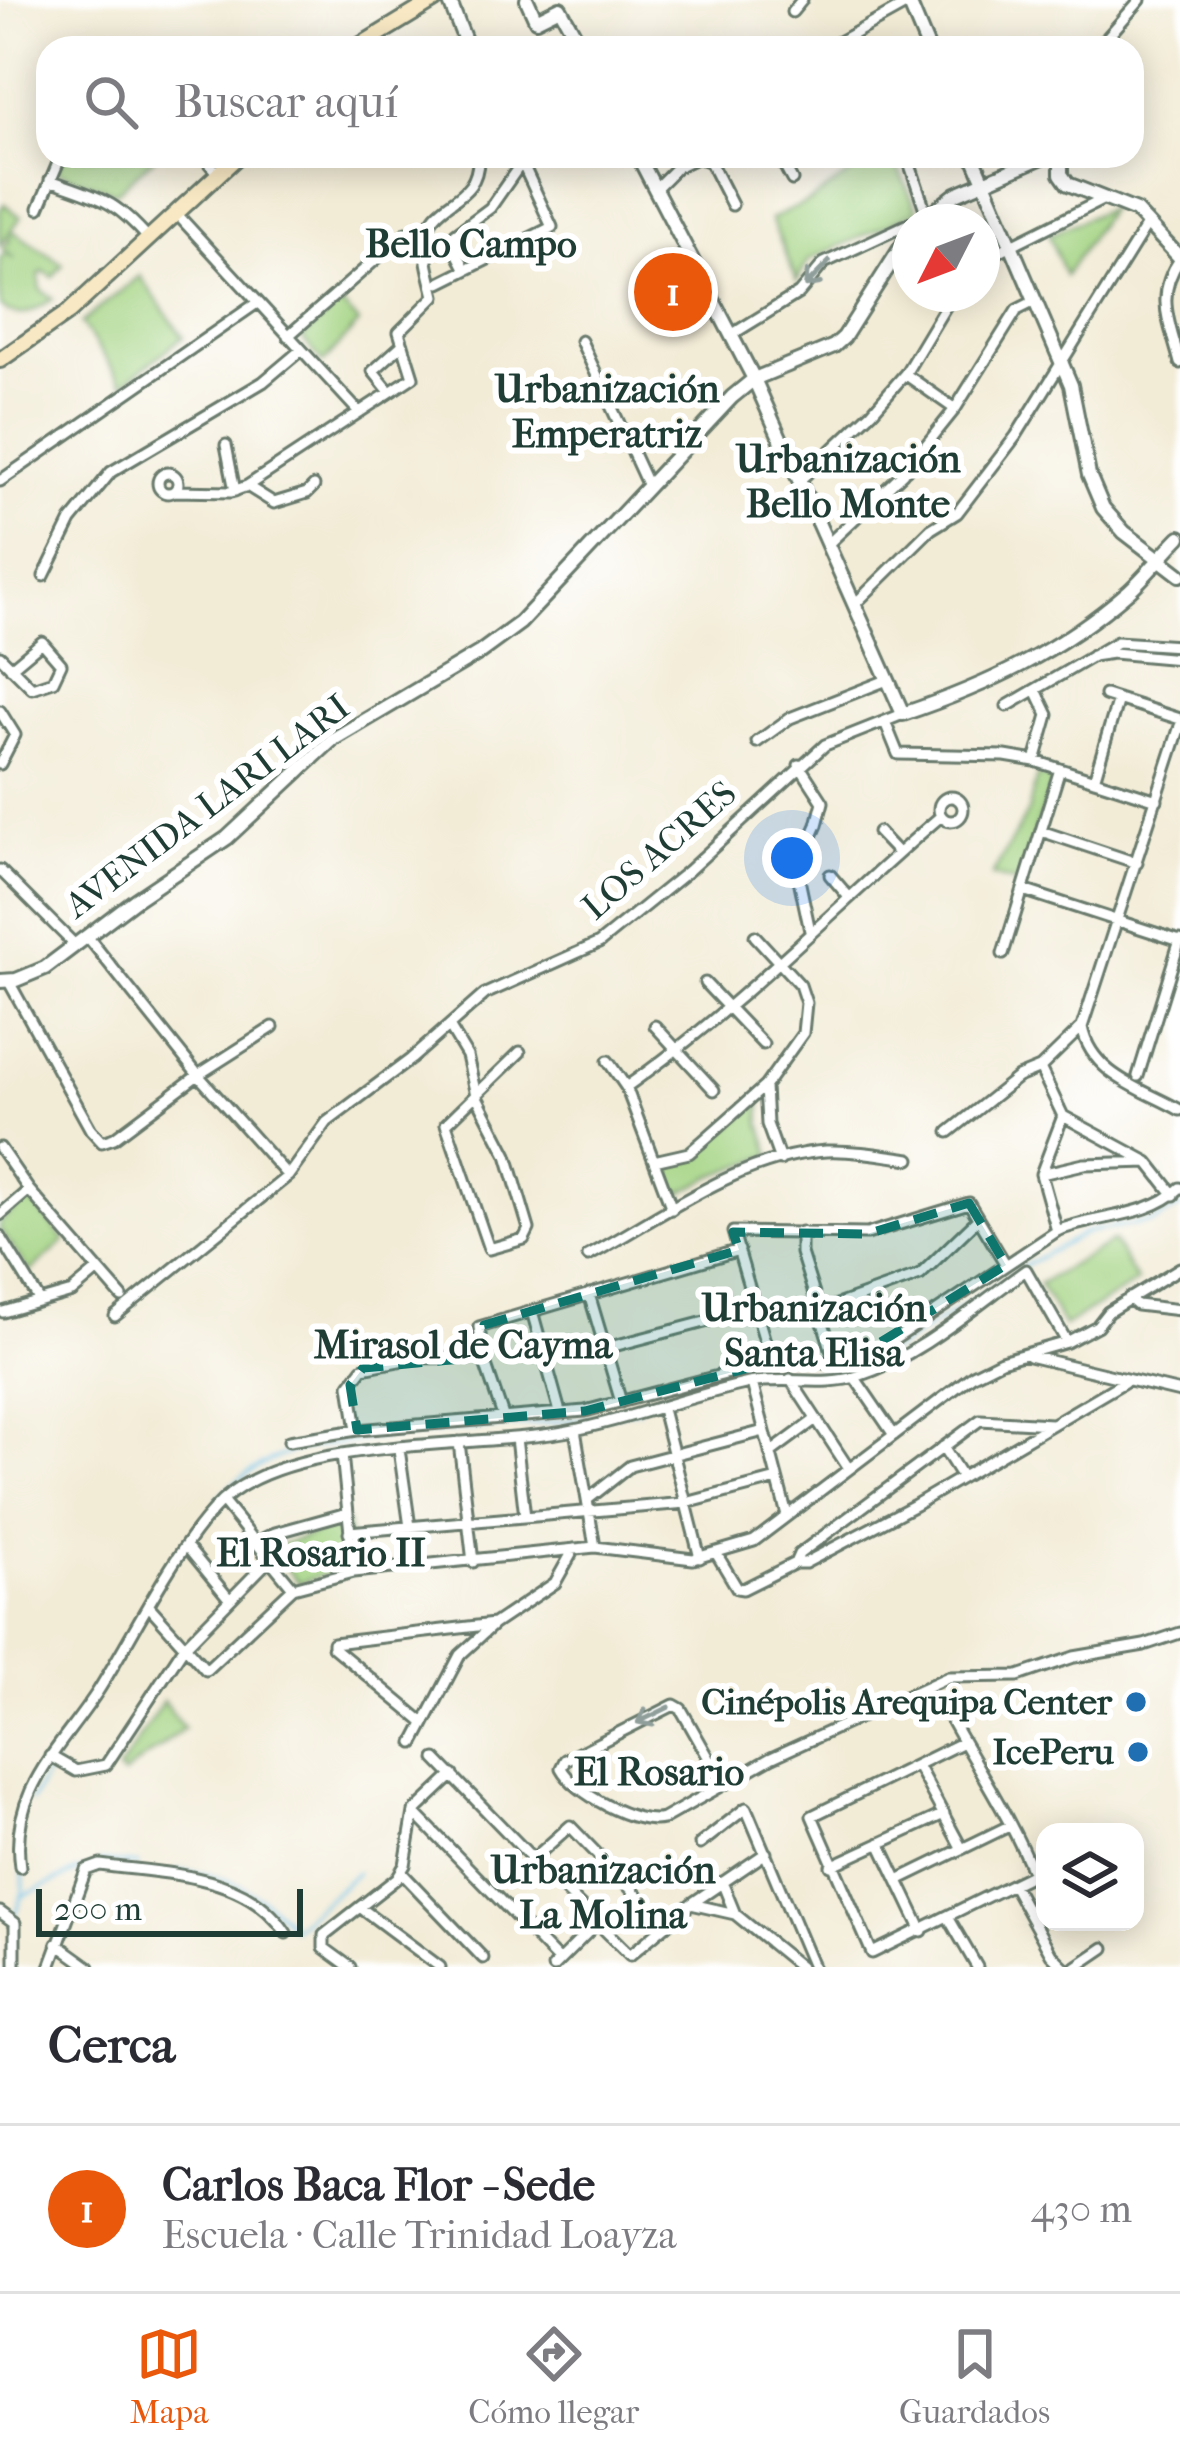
<!DOCTYPE html>
<html lang="es">
<meta charset="utf-8">
<style>
body{margin:0;font-family:"IM FELL French Canon",serif;background:#f2f2f3;color:#2b2b33}
.controls{position:absolute;right:36px;bottom:36px;display:grid;overflow:hidden;border-radius:24px;box-shadow:0 6px 30px #0003}
.controls button{width:108px;height:108px;display:grid;place-items:center;padding:0;border:0;border-bottom:3px solid #e1e1e2;background:#fff;color:#2b2b33;font:60px sans-serif}
.compass{position:absolute;left:892px;top:204px;width:108px;height:108px;border-radius:50%;background:#fff;box-shadow:0 6px 30px #0003;rotate:228deg}
.scale{position:absolute;left:36px;bottom:30px;width:267px;box-sizing:border-box;padding-left:12px;border:6px solid #1f3d34;border-top:0;font-size:33px;line-height:42px;white-space:nowrap;color:#1f3d34;-webkit-text-stroke:9px #fff;paint-order:stroke}
.you{position:absolute;left:792px;top:858px;width:42px;height:42px;margin:-30px;border:9px solid #fff;border-radius:50%;background:#1a73e8;box-shadow:0 0 0 18px #1a73e833}
.badge{display:grid;place-items:center;width:78px;height:78px;border-radius:50%;background:#ea580c;color:#fff;font-size:39px;font-weight:700}
.pin{position:absolute;translate:-50% -50%;border:6px solid #fff;box-shadow:0 3px 12px #0006}
.list{margin:0;padding:0;list-style:none}
h2{display:flex;justify-content:space-between;align-items:center;height:156px;margin:0;padding:0 48px;font-size:51px}
h2 small{font-size:39px;font-weight:400;color:#7c7c81}
.list li{display:grid;grid-template-columns:78px 1fr auto;gap:36px;align-items:center;box-sizing:border-box;height:168px;padding:0 48px;border-top:3px solid #e1e1e2}
.list b{display:block;font-size:45px;white-space:nowrap}
.list p{margin:0;font-size:39px;white-space:nowrap;color:#7c7c81}
.list em{font-size:39px;font-style:normal;color:#7c7c81}
.icon{flex:none;width:66px;height:66px;fill:none;stroke:currentColor;stroke-width:2;stroke-linecap:round;stroke-linejoin:round}
.map{position:relative;flex:none;width:1180px;height:1967px;overflow:hidden}
.search{position:absolute;background:#fff;box-shadow:0 6px 30px #0003;left:36px;right:36px;top:36px;height:132px;display:flex;align-items:center;gap:30px;box-sizing:border-box;padding:0 42px;border-radius:36px;color:#7c7c81;font-size:45px}
.sheet{height:324px;background:#fff}
nav{display:flex;justify-content:space-around;align-items:center;box-sizing:border-box;height:168px;border-top:3px solid #e1e1e2;background:#fff;font-size:33px;color:#7c7c81}
nav a{display:grid;justify-items:center;gap:6px}
nav .on{color:#ea580c}
.map>svg:first-child{display:block}
.green{fill:#a3d381;stroke:#61885a;stroke-width:3}
.lines{fill:none;stroke-linecap:round;stroke-linejoin:round}
.stream{stroke:#6ac1e7;stroke-width:3}
.minor-casing{stroke:#697a6c;stroke-width:15}
.tertiary-casing{stroke:#697a6c;stroke-width:18}
.secondary-casing{stroke:#697a6c;stroke-width:20}
.minor{stroke:#fff;stroke-width:9}
.tertiary{stroke:#fff;stroke-width:12}
.secondary{stroke:#f8e8c3;stroke-width:14}
.oneway{stroke:#8f9e9a}
.marked{fill:#0f766e;fill-opacity:0.2;stroke:#0f766e;stroke-width:9;stroke-dasharray:24 15;stroke-linejoin:round}
.poi-dot{fill:#1f6fb2;stroke:#fff;stroke-width:4.5}
.labels{text-anchor:middle;dominant-baseline:central;stroke-width:12;stroke-linejoin:round;paint-order:stroke}
.street-label{font-size:36px;fill:#1f3d34;stroke:#fff}
.poi-label{font-size:36px;font-weight:bold;fill:#1f3d34;stroke:#fff;text-anchor:end}
.neighbourhood-label{font-size:39px;font-weight:bold;fill:#1f3d34;stroke:#fff}
</style>
<div class="map">
<svg width="1180" height="1967" viewBox="0 0 1180 1967">
<rect width="100%" height="100%" fill="#fff"/>
<filter id="ink" filterUnits="userSpaceOnUse"><feTurbulence type="fractalNoise" baseFrequency=".00833" numOctaves="2"/><feDisplacementMap in="SourceGraphic" scale="24" xChannelSelector="R" yChannelSelector="G"/><feConvolveMatrix kernelMatrix="1 2 1 2 8 2 1 2 1" color-interpolation-filters="sRGB"/></filter>
<filter id="wash" filterUnits="userSpaceOnUse"><feTurbulence type="fractalNoise" baseFrequency=".004" numOctaves="4" result="noise"/><feDisplacementMap in="SourceGraphic" scale="48" xChannelSelector="R" yChannelSelector="G"/><feGaussianBlur stdDeviation="2.7" result="paint"/><feColorMatrix in="noise" values="0 0 0 0 0 0 0 0 0 0 0 0 0 0 0 0 0 1.4 0 .05"/><feComposite in="paint" operator="in"/></filter>
<g filter="url(#wash)">
<rect width="100%" height="100%" fill="#f2ebd5"/>
<!-- green -->
<path class="green" d="M 64,156 L 156,156 L 116,192 L 56,171 Z
M 877,156 L 892,156 L 918,211 L 809,260 L 797,281 L 771,219 L 812,200 Z
M 4,204 L 21,217 L 8,235 L 13,231 L 63,264 L 53,277 L 43,271 L 39,275 L 41,290 L 53,299 C 35,310 19,323 0,306 L 0,258 L 5,254 L 15,259 L 3,250 L 10,239 L 6,237 L 0,245 L 0,210 Z
M 1109,208 L 1065,276 L 1049,235 Z
M 140,276 L 183,337 L 123,384 L 81,323 Z
M 340,303 L 359,323 L 323,363 L 302,338 Z
M 1037,776 L 1054,778 L 1017,883 L 992,876 L 1028,812 Z
M 760,1100 L 761,1124 L 771,1155 L 713,1176 L 675,1196 L 664,1163 L 689,1160 Z
M 29,1197 L 65,1241 L 30,1272 L 0,1230 L 0,1222 Z
M 1113,1241 L 1137,1282 L 1064,1326 L 1039,1284 Z
M 347,1522 L 352,1566 L 299,1583 L 269,1549 Z
M 163,1701 L 184,1728 L 123,1775 L 118,1771 Z"/>
<g class="lines">
<!-- stream -->
<path class="stream" d="M 759,1377 L 776,1372 L 839,1373 L 871,1365 L 1033,1261 L 1087,1232 L 1153,1222 L 1180,1207
M 217,1500 C 231,1483 257,1466 278,1457 C 299,1447 328,1446 351,1442 C 447,1427 544,1429 639,1409
M 93,1691 L 113,1658
M 31,1801 L 53,1762
M 100,1862 L 138,1865
M 177,1870 C 225,1874 261,1891 293,1928 L 357,1873
M 23,1896 L 80,1870
M 14,1917 L 24,1890 L 23,1868"/>
</g>
</g>
<g filter="url(#ink)">
<g class="lines">
<!-- minor casing -->
<g class="minor-casing">
<path id="minor" d="M 792,12 L 802,0
M 828,48 L 909,3
M 1098,48 L 1140,0
M 203,156 L 218,174
M 783,156 L 780,158 L 792,180
M 907,156 L 927,215 L 921,217
M 50,180 C 99,198 113,198 149,239
M 655,189 L 677,167 L 698,157 L 710,162 L 732,205
M 39,208 L 61,156
M 176,213 L 359,412
M 1180,259 C 1154,296 1170,323 1180,363
M 982,260 L 1106,198
M 466,270 L 453,245 L 455,234 L 490,208 L 522,162
M 440,283 L 552,227 L 519,156
M 731,335 L 799,293 L 824,263 L 910,223
M 288,336 L 406,233
M 581,341 L 648,486
M 905,374 L 955,409
M 390,392 L 373,371 L 403,344
M 226,445 L 235,491
M 906,470 L 955,409 L 1017,310 L 1035,301
M158 483a10 10 0 1 1 20 0a10 10 0 1 1-20 0Z
M 0,481 L 257,303
M 799,481 L 872,412 L 905,374 L 953,294
M 247,486 L 274,503 L 307,493 L 314,486
M 174,491 L 231,492 L 247,486 L 413,377 L 399,332 L 435,296 C 431,279 424,258 426,239 C 430,196 480,206 478,156
M 827,545 L 903,473
M 44,576 L 71,521 L 111,472 L 263,382 L 301,350
M 854,605 L 931,529 L 957,513 L 1016,436 L 1148,223
M 0,656 L 32,688 L 53,681 L 61,664 L 42,642 L 11,668
M 1092,656 L 1113,653 L 1180,659
M 1105,695 L 1180,719
M 1007,706 L 1117,642 L 1180,646
M 0,711 L 15,735 L 0,764
M 885,722 L 898,754 L 1005,756 L 1035,761 L 1157,800
M 757,742 L 790,718 L 887,680
M 1035,761 L 1048,715 L 1036,690
M 799,765 L 823,802 L 817,825 L 797,870 L 810,931
M 1094,780 L 1118,699
M939 809a12 12 0 1 1 24 0a12 12 0 1 1-24 0Z
M 1041,831 L 1137,863
M 878,832 L 898,853
M 0,870 L 75,945
M 830,875 L 848,896
M 1023,890 L 1180,941
M 87,936 L 198,1075 L 288,1176
M 1003,954 L 1060,769
M 8,980 L 91,1130 L 102,1142 L 114,1138 L 198,1075 L 273,1027
M 705,983 L 763,1044
M 449,1026 L 467,1056 L 476,1095 L 507,1155 L 529,1229 L 524,1239 L 489,1249 L 446,1124 L 520,1052
M 655,1026 L 714,1090
M 1082,1027 C 1091,1075 1143,1089 1180,1110
M 608,1061 L 626,1087
M 1040,1068 L 1063,1116 L 1148,1162 L 1174,1195
M 1138,1076 L 1180,940
M 765,1086 L 767,1124 L 780,1160
M 949,1132 L 1018,1077 L 1040,1068 L 1082,1027 L 1180,726
M 0,1148 L 29,1190 L 122,1297
M 654,1161 L 689,1153 L 703,1141 L 765,1086 L 803,1033 L 806,1003 L 800,985 L 755,936
M 1041,1174 L 1084,1164 L 1148,1162
M 672,1209 L 626,1087 C 739,1008 836,906 941,816
M 0,1215 L 29,1190
M 1057,1231 L 1041,1174 L 1063,1116
M 801,1232 L 801,1253 L 836,1364
M 0,1236 L 40,1301
M 588,1256 C 662,1217 739,1156 826,1151 C 854,1150 882,1155 910,1159
M 589,1294 L 621,1402
M 1129,1298 L 1137,1305 L 1180,1310
M 532,1311 L 560,1412
M 820,1311 L 920,1275 L 977,1220
M 3,1312 L 72,1292 L 98,1270
M 115,1316 L 288,1176 L 327,1122 L 411,1059 L 485,994 L 599,943 L 688,871 L 825,745 L 903,714
M 606,1348 L 754,1309
M 1029,1356 L 1180,1392
M 771,1362 L 733,1232 L 867,1234 L 969,1203 L 1006,1265
M 855,1378 L 894,1435
M 790,1379 L 849,1469
M 752,1383 L 787,1515
M 662,1409 L 700,1558
M 503,1416 L 483,1357 L 479,1327 L 739,1250
M 357,1430 L 350,1385 L 363,1368 L 414,1358 L 483,1357
M 575,1430 L 595,1547
M 516,1438 L 525,1517
M 289,1441 L 357,1430 L 585,1411 L 771,1362 L 848,1362 L 886,1345 L 1057,1231 C 1096,1215 1149,1218 1180,1188
M 459,1442 L 473,1562
M 943,1447 L 962,1477
M 399,1449 L 410,1527
M 770,1453 L 816,1419
M 342,1454 L 354,1572
M 587,1500 L 630,1466 L 764,1431
M 222,1501 L 293,1588
M 349,1532 L 686,1503 L 777,1479
M 255,1543 L 275,1533 L 347,1513
M 187,1547 L 230,1600
M 716,1553 L 737,1588 L 743,1589 L 795,1563 L 805,1563 L 915,1505 L 1124,1382
M 795,1563 L 799,1554 L 980,1420 L 1051,1424
M 148,1605 L 206,1670 L 293,1588 L 354,1572 L 595,1547 L 693,1559 L 754,1541 L 973,1375 L 1001,1361 L 1067,1342 L 1097,1326 L 1108,1312 L 1180,1268
M 952,1722 C 979,1771 1013,1822 1033,1874 L 872,1953 L 812,1816 L 963,1742
M 424,1723 L 333,1647 L 333,1643 L 494,1624
M 414,1743 L 460,1655 L 494,1624 L 555,1583 L 574,1549
M 50,1756 L 76,1771 L 106,1765 L 184,1647 L 269,1560
M 436,1759 L 533,1859
M 917,1765 L 962,1849
M 723,1783 L 681,1709 L 674,1705 L 565,1760 L 561,1768 C 574,1793 636,1826 663,1819 L 771,1758 L 948,1677 L 1018,1676 L 1074,1657 L 1144,1645 L 1180,1633
M 414,1812 L 559,1961
M 880,1843 L 922,1931
M 700,1844 L 746,1808 L 813,1967
M 831,1866 L 944,1814
M 20,1867 C 9,1791 60,1749 98,1691 C 134,1634 175,1547 222,1501 C 293,1434 480,1450 574,1430 C 633,1418 690,1396 749,1383 C 784,1376 825,1387 858,1376 C 920,1356 974,1307 1026,1270 L 1067,1342
M 402,1873 L 483,1958
M 898,1880 L 1009,1826
M 722,1882 L 735,1914
M 1013,1885 L 1051,1954 L 1064,1967
M 691,1904 L 735,1914 L 800,1967
M 361,1908 L 440,1967
M 0,1912 L 15,1923 L 15,1967
M 948,1917 L 977,1967
M 665,1924 L 570,1826 L 533,1859 L 630,1955 L 691,1904 L 766,1853
M 57,1944 L 89,1967
M 50,1967 L 86,1870 L 100,1865 C 164,1874 247,1872 286,1933
M 350,1967 L 324,1948 L 324,1935 L 397,1878 L 405,1865 L 414,1812 L 453,1775
M 553,1967 L 596,1924
M 1076,1967 L 1104,1948"/>
</g>
<!-- tertiary casing -->
<g class="tertiary-casing">
<path id="tertiary" d="M 449,0 L 468,48
M 527,0 L 536,20 L 560,8 L 582,48
M 908,0 L 928,48
M 638,156 L 754,379 L 903,714 C 989,685 1060,651 1129,591 C 1147,575 1163,554 1180,537
M 973,156 L 1071,385 L 1089,475 L 1103,508 L 1124,532 L 1180,575
M 1061,156 L 1061,174 L 1068,184 L 1136,211 L 1180,258
M 920,222 L 956,194 L 1045,156
M 0,981 L 16,980 L 45,968 L 135,900 L 227,838 L 332,740 L 479,653 L 520,623 L 732,397 L 754,379 L 834,346 L 844,337 L 910,233"/>
</g>
<!-- secondary casing -->
<g class="secondary-casing">
<path id="secondary" d="M 356,48 L 435,0
M 0,360 L 69,312 L 238,156"/>
</g>
<!-- minor -->
<use href="#minor" class="minor"/>
<!-- tertiary -->
<use href="#tertiary" class="tertiary"/>
<!-- secondary -->
<use href="#secondary" class="secondary"/>
</g>
<!-- one-way arrows -->
<defs><path id="oneway-shaft" d="M-6 0H5M1.5-3L5.5 0L1.5 3" fill="none" stroke-width="1.6" stroke-linecap="round" stroke-linejoin="round" transform="scale(3)"/></defs>
<g class="oneway">
<use href="#oneway-shaft" transform="translate(817 274) rotate(134)"/>
<use href="#oneway-shaft" transform="translate(653 1715) rotate(154)"/>
</g>
</g>
<!-- marked area -->
<path class="marked" d="M 969,1203 L 1006,1265 L 848,1362 L 771,1362 L 585,1411 L 357,1430 L 350,1385 L 363,1368 L 483,1357 L 484,1325 L 739,1250 L 733,1232 L 867,1234 Z"/>
<!-- markers -->
<g class="poi-dot">
<circle cx="1136" cy="1702" r="12"/>
<circle cx="1138" cy="1752" r="12"/>
</g>
<g class="labels">
<!-- street labels -->
<g class="street-label">
<text transform="translate(207 806) rotate(-37)">AVENIDA LARI LARI</text>
<text transform="translate(659 850) rotate(-41)">LOS ACRES</text>
</g>
<!-- poi labels -->
<g class="poi-label">
<text x="1112" y="1702">Cinépolis Arequipa Center</text>
<text x="1114" y="1752">IcePeru</text>
</g>
<!-- neighbourhood labels -->
<g class="neighbourhood-label">
<text x="471" y="244">Bello Campo</text>
<text x="607" y="389">Urbanización<tspan x="607" dy="45">Emperatriz</tspan></text>
<text x="848" y="459">Urbanización<tspan x="848" dy="45">Bello Monte</tspan></text>
<text x="814" y="1308">Urbanización<tspan x="814" dy="45">Santa Elisa</tspan></text>
<text x="463" y="1345">Mirasol de Cayma</text>
<text x="321" y="1553">El Rosario II</text>
<text x="659" y="1772">El Rosario</text>
<text x="603" y="1870">Urbanización<tspan x="603" dy="45">La Molina</tspan></text>
</g>
</g>
</svg>
<div class="controls">
<button><svg class="icon" aria-label="layers" viewBox="0 0 24 24"><path d="M12 4l9 5-9 5-9-5zM3 14l9 5 9-5"/></svg></button>
</div>
<svg class="compass" viewBox="-18 -18 36 36"><path d="M0-13l5 13h-10z" fill="#e53935"/><path d="M0 13l5-13h-10z" fill="#7c7c81"/></svg>
<div class="scale">200 m</div>
<div class="you"></div>
<div class="pin badge" style="left:673px;top:292px">1</div>
<div class="search"><svg class="icon" aria-label="search" viewBox="0 0 24 24"><circle cx="10" cy="10" r="6"/><path d="M15 15l6 6"/></svg>Buscar aquí</div>
</div>
<section class="sheet">
<h2>Cerca<small></small></h2>
<ul class="list">
<li><span class="badge">1</span><div><b>Carlos Baca Flor - Sede</b><p>Escuela · Calle Trinidad Loayza</p></div><em>430 m</em></li>
</ul>
</section>
<nav>
<a class="on"><svg class="icon" aria-label="map" viewBox="0 0 24 24"><path d="M3 6l6-2 6 2 6-2v14l-6 2-6-2-6 2zM9 4v14M15 6v14"/></svg>Mapa</a>
<a><svg class="icon" aria-label="directions" viewBox="0 0 24 24"><path d="M12 3l9 9-9 9-9-9zM9 14v-3h6M13 9l2 2-2 2"/></svg>Cómo llegar</a>
<a><svg class="icon" aria-label="saved" viewBox="0 0 24 24"><path d="M7 4h10v16l-5-4-5 4z"/></svg>Guardados</a>
</nav>
